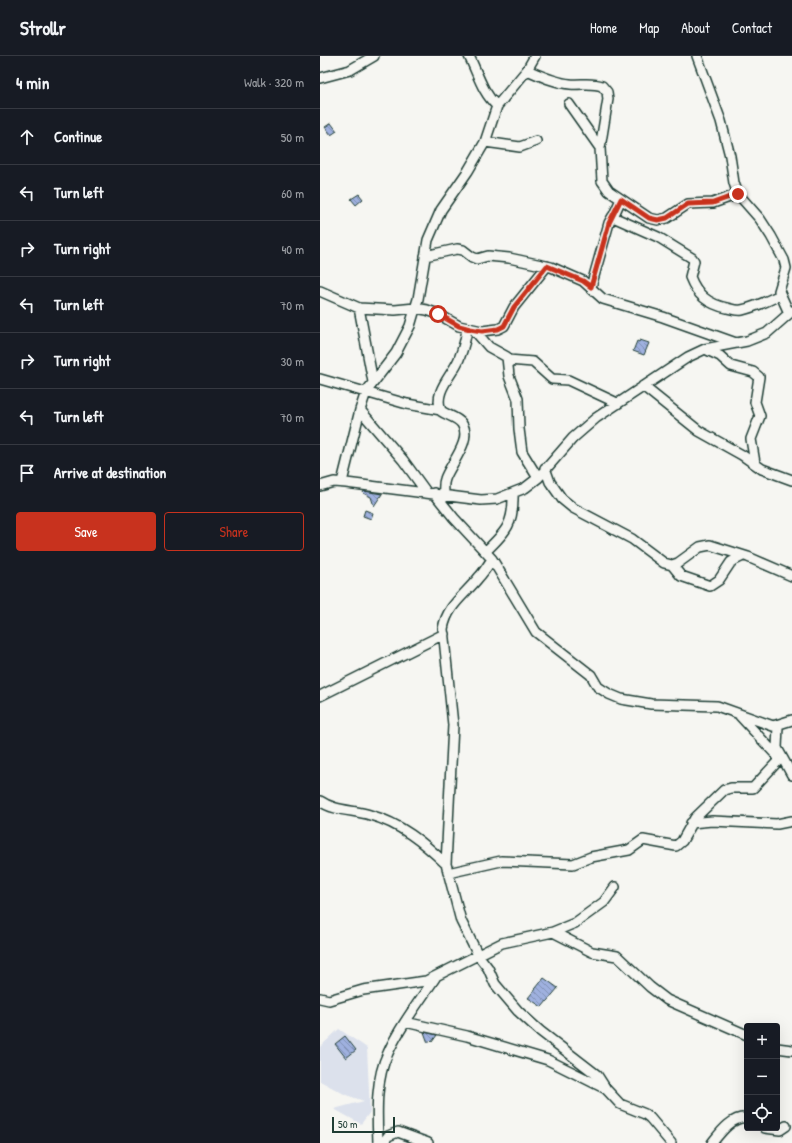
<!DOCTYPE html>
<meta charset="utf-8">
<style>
body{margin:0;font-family:"Patrick Hand",sans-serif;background:#20242c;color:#f1f3f6}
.controls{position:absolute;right:12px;bottom:12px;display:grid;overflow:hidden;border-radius:4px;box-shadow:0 4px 16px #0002}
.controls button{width:36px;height:36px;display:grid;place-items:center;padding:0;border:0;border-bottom:1px solid #363941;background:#171b24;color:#f1f3f6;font:20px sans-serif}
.scale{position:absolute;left:12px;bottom:10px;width:63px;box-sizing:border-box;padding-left:4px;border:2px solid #1f3d34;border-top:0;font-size:11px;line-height:14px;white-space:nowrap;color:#1f3d34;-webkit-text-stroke:3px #f6f6f2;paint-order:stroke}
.stop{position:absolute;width:12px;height:12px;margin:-9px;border:3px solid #c8321e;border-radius:50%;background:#fff}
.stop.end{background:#c8321e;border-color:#fff;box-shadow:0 1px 4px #0008}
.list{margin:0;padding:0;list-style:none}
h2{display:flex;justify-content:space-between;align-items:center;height:52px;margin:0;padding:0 16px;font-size:17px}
h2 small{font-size:13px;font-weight:400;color:#9ea1a6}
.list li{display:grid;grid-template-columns:26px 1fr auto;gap:12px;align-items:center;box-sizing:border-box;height:56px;padding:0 16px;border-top:1px solid #363941}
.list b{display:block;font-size:15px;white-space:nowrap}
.list em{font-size:13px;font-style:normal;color:#9ea1a6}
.actions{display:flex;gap:8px;padding:12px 16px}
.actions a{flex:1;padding:9px 0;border:1px solid #c8321e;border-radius:4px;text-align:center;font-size:14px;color:#c8321e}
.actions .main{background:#c8321e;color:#fff}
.icon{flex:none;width:22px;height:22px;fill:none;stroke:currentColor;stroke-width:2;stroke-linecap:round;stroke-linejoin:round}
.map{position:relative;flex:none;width:472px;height:1087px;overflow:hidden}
header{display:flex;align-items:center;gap:24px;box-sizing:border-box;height:56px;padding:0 20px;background:#171b24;border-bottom:1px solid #363941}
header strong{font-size:19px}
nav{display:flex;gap:22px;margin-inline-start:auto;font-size:14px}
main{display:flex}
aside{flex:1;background:#171b24}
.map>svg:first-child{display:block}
.built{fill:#dce1ec}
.building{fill:url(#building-back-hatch);stroke:#1f3d34}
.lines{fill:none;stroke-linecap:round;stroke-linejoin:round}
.minor-casing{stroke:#1f3d34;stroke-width:12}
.minor{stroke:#f6f6f2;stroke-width:9}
.route{stroke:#c8321e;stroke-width:5}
</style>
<header>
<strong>Strollr</strong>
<nav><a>Home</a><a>Map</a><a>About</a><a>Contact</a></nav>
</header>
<main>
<aside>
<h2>4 min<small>Walk · 320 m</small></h2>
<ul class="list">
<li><svg class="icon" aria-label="ahead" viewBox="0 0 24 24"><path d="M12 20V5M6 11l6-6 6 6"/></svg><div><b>Continue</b></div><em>50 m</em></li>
<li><svg class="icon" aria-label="left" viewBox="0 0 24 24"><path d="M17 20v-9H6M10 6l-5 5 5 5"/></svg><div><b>Turn left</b></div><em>60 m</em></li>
<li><svg class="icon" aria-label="right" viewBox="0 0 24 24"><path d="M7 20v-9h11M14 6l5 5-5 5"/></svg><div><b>Turn right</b></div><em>40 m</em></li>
<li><svg class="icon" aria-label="left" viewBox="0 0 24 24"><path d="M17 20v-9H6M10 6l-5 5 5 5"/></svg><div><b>Turn left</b></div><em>70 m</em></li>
<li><svg class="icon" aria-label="right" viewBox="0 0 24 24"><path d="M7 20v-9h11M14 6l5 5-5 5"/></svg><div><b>Turn right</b></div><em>30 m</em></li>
<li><svg class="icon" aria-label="left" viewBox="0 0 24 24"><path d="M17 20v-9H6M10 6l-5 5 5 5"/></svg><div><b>Turn left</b></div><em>70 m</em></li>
<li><svg class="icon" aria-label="arrive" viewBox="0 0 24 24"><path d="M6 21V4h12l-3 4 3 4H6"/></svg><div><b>Arrive at destination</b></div></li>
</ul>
<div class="actions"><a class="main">Save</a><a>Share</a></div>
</aside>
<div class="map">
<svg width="472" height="1087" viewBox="0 0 472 1087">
<defs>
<pattern id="building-back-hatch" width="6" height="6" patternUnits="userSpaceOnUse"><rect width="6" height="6" fill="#9fb1df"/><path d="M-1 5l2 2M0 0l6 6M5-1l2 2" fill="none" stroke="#8191b6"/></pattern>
</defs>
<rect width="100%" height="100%" fill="#f6f6f2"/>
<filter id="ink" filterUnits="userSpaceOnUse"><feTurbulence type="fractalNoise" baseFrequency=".025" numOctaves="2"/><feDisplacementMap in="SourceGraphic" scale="8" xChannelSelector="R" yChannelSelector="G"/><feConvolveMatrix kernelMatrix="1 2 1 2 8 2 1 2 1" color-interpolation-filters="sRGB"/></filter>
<g filter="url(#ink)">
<!-- built -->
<path class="built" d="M 19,973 L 47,992 L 50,1056 L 41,1068 L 14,1053 L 44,1045 L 26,1039 L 0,1025 L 0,991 Z"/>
<!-- building -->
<path class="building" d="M 11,67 L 17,75 L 11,79 L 5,71 Z
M 39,138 L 43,143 L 36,149 L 31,143 Z
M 320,284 L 329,287 L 324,299 L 313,295 L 317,285 L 319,286 Z
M 44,435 L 62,438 L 54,450 L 51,441 L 43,437 Z
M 45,454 L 53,457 L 51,463 L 43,460 Z
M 224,922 L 238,932 L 222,951 L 208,942 Z
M 104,976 L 117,979 L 112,986 L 110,984 L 108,987 Z
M 25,980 L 36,994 L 26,1002 L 15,988 Z"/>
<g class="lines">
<!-- minor casing -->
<g class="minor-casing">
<path id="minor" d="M 149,0 C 158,18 162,36 177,50
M 377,0 L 401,65 L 410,100 L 414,127 L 418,138 L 440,163 L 451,180 L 464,204 L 466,212 L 459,235 L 469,257
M 207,14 C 221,20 236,27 250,28 C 261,29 272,26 282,30 L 287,36 L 288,43 L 280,92 L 282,125 L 289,135 L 329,162 L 338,164 L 347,162 L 368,148 L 393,147 L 418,138
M 0,22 L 30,14 L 54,0
M 249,48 L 280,92
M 165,86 L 200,91 L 216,85
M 301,143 L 293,161 L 338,181 L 372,202 L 374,205 L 370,221 C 377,239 388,248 407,252 C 411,253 417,255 422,254 C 436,251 447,245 460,239
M 105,200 L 137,193 L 143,194 L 152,201 L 157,203 L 168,200 L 189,202 L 231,211 L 263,225 L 283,243 L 343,261 L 416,287
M 271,231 L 289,167 L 293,160
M 0,235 L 39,252 L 75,254 L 95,252 L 107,254 L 118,258 L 139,270 L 162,275 L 178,273 L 184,270 L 194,251 L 227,210
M 39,252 L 53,326
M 154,274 L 169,291 L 187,301 L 189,320 L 198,343 L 199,373 L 202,396 L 218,422
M 385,293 L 400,300 L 411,310 L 433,316 L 439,321 L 435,346 L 440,360 L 431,383 L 435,407
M 188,304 L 213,306 L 232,323 L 248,324 L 297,347
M 0,323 L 87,348 L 121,354
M 323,330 L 379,375 L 422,399 L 442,413 L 472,424
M 40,354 L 83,404 L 107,437
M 225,412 L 230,426 L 242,443 L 253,452 L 312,483 L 344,507 L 352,509 L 358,507 L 380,491 L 390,489 L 428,501 L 472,520
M 22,426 L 40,354 L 46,336 L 76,297 L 90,270 L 98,243 L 108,184 L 121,154 L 148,115 L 165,86 L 177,50 L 207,14 L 215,0
M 0,430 L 14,426 L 26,427 L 161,444 L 177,443 L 205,432 L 218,422 L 253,382 L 276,362 L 368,301 L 385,293 L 427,285 L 447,277 L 472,255
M 114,437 L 134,462 L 172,503 L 216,576 L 271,619 L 278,631 L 289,638 L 301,643 L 331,648 L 397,650 L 453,670 L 472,664
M 124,438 C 124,433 123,428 125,423 C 130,408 153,384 142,368 C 137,361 128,360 121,355 C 113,335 132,320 139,303 C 143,293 146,283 147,272
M 166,495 C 187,475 194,467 193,437
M 172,503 C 168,509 164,516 159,521 C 145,539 127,549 123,573 L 133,669 L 126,808 L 141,865 L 158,899 L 168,912 L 175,928 L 198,955 L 220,975 L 277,1019 L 286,1033 L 300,1048 L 325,1058 L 330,1062 L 351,1087
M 352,509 L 361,520 L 390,530 L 399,524 L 411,506 L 423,500
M 0,640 L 124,578
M 420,660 L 460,703
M 458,670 L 457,692 L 472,719
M 0,745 C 14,755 34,754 50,759 C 80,767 104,787 126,808
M 371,767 L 392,765 L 457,768 L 472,765
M 128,817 L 181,805 L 253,808 L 271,801 L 309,794 L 323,784 L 356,790 L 362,785 L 375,762 L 404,734 L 411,732 L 433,732 L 460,703 L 463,704
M 233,876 L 272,896 L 297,900 L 330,931 L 347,944 L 427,979
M 0,942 L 9,944 L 43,934 L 106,925 L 182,887 L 233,876 L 255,867 L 284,846 L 295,831
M 85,966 L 147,980 L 228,1004 L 286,1033
M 457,992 L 472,994
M 445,1072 L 460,1074 L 466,1070
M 58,1087 C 57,1057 55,1024 68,997 C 80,970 99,946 115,922
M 63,1087 L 68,1080 L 78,1076 L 108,1087
M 392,1087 C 400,1077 412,1060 427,1062"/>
</g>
<!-- minor -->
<use href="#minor" class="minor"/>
</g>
</g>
<g class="lines" filter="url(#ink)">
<!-- route -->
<path class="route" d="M 118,258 L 139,270 L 150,273 L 162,275 L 178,273 L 184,270 L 194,251 L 227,210 L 263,225 L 271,231 L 289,167 L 301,143 L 329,162 L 338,164 L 347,162 L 368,148 L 393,147 L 418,138"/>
</g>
</svg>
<div class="controls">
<button>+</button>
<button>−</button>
<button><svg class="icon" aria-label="locate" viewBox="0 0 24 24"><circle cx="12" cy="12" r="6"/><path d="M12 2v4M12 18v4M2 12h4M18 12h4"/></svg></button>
</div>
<div class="scale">50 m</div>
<div class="stop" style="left:118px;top:258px"></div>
<div class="stop end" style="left:418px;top:138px"></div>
</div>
</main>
